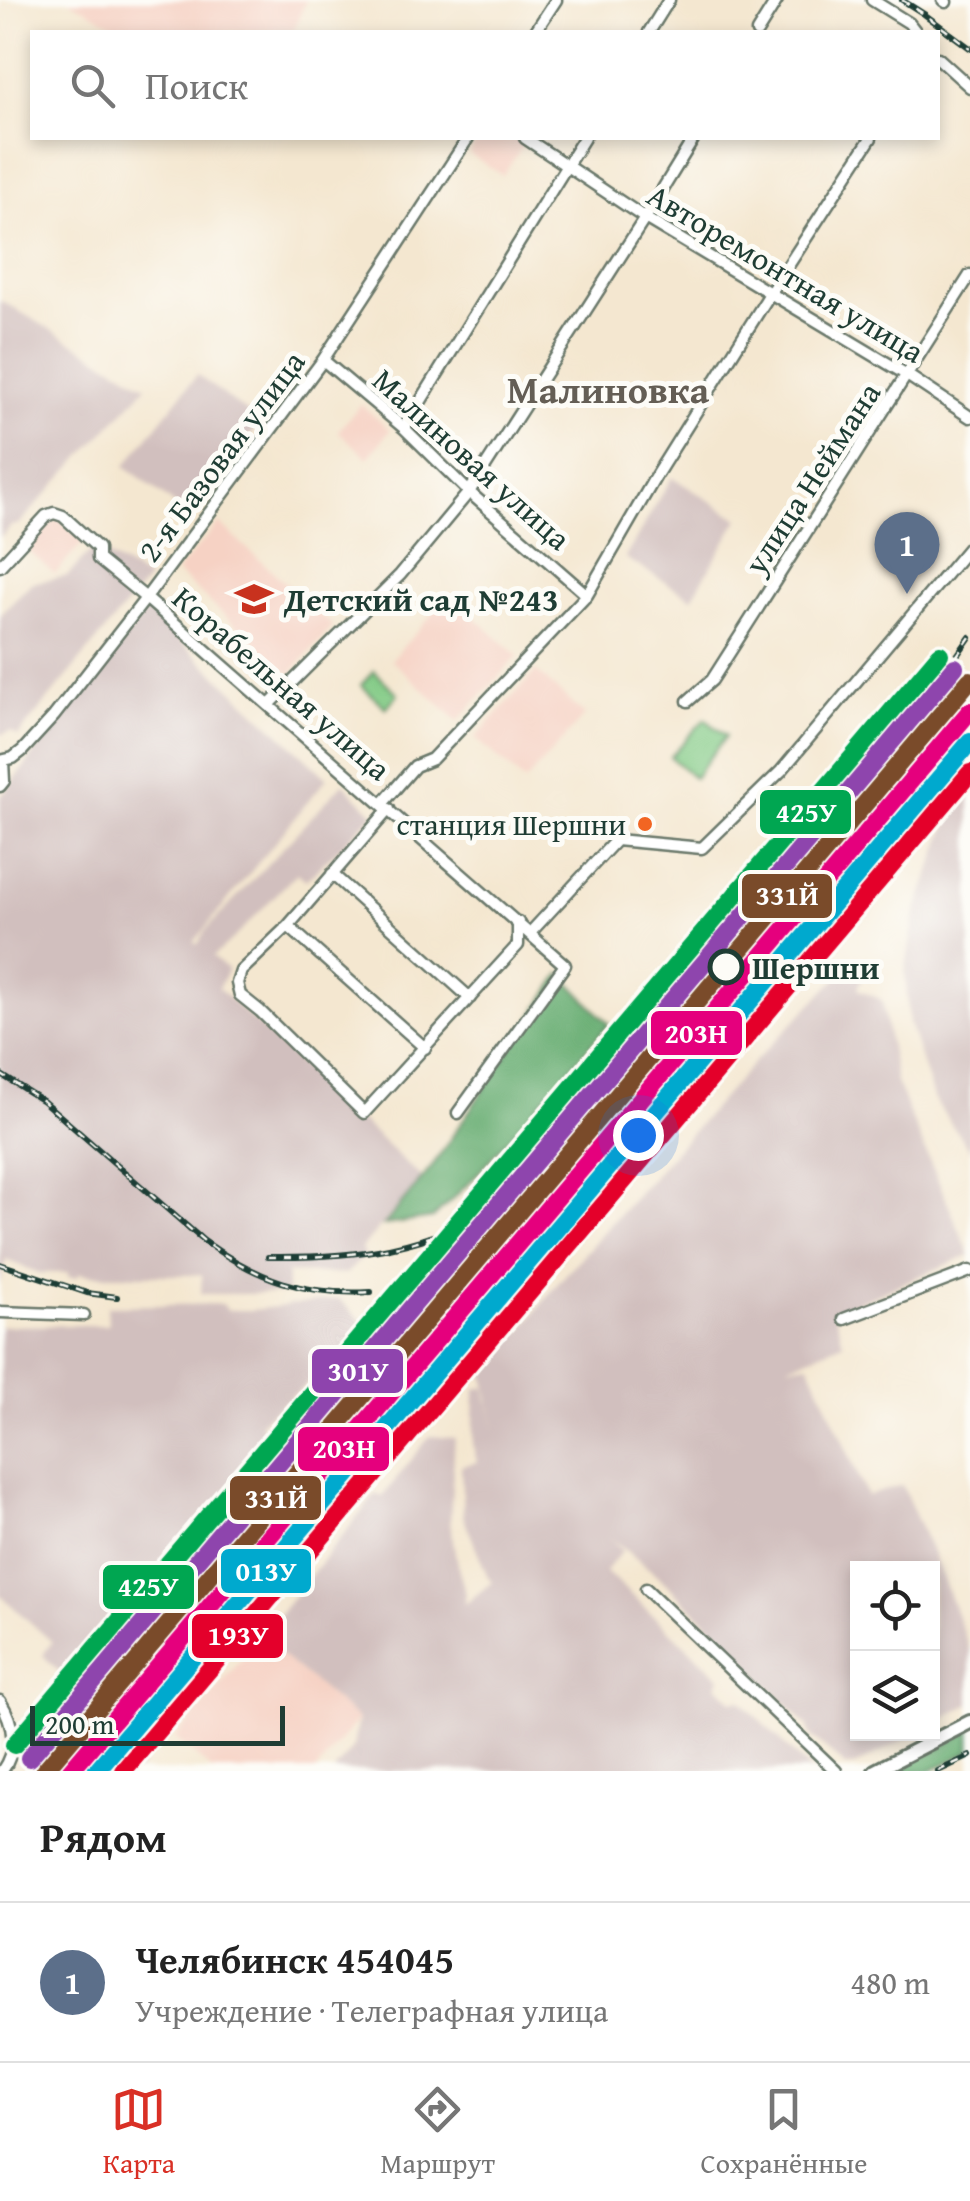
<!DOCTYPE html>
<html lang="ru">
<meta charset="utf-8">
<style>
body{margin:0;font-family:"Gentium Book Plus",serif;background:#f2f2f2;color:#222}
.controls{position:absolute;right:30px;bottom:30px;display:grid;overflow:hidden;border-radius:0px;box-shadow:0 5px 15px #0003}
.controls button{width:90px;height:90px;display:grid;place-items:center;padding:0;border:0;border-bottom:2px solid #e0e0e0;background:#fff;color:#222;font:50px sans-serif}
.scale{position:absolute;left:30px;bottom:25px;width:255px;box-sizing:border-box;padding-left:10px;border:5px solid #1f3d34;border-top:0;font-size:28px;line-height:35px;white-space:nowrap;color:#1f3d34;-webkit-text-stroke:8px #fdfcf7;paint-order:stroke}
.you{position:absolute;left:638px;top:1135px;width:35px;height:35px;margin:-25px;border:8px solid #fff;border-radius:50%;background:#1a73e8;box-shadow:0 0 0 15px #1a73e833}
.badge{display:grid;place-items:center;width:65px;height:65px;border-radius:50%;background:#d93025;color:#fff;font-size:32px;font-weight:700}
.pin{position:absolute;translate:-50% -82px;filter:drop-shadow(0 2px 5px #0008)}
.pin::after{content:'';position:absolute;top:52px;width:35px;height:30px;background:inherit;clip-path:polygon(0 0,100% 0,50% 100%)}
.list{margin:0;padding:0;list-style:none}
h2{display:flex;justify-content:space-between;align-items:center;height:130px;margin:0;padding:0 40px;font-size:42px}
h2 small{font-size:32px;font-weight:400;color:#767676}
.list li{display:grid;grid-template-columns:65px 1fr auto;gap:30px;align-items:center;box-sizing:border-box;height:160px;padding:0 40px;border-top:2px solid #e0e0e0}
.list b{display:block;font-size:38px;white-space:nowrap}
.list p{margin:0;font-size:32px;white-space:nowrap;color:#767676}
.list em{font-size:32px;font-style:normal;color:#767676}
.icon{flex:none;width:55px;height:55px;fill:none;stroke:currentColor;stroke-width:2;stroke-linecap:round;stroke-linejoin:round}
.map{position:relative;flex:none;width:970px;height:1771px;overflow:hidden}
.search{position:absolute;background:#fff;box-shadow:0 5px 15px #0003;left:30px;right:30px;top:30px;height:110px;display:flex;align-items:center;gap:25px;box-sizing:border-box;padding:0 35px;border-radius:0px;color:#767676;font-size:38px}
.sheet{height:290px;background:#fff}
nav{display:flex;justify-content:space-around;align-items:center;box-sizing:border-box;height:140px;border-top:2px solid #e0e0e0;background:#fff;font-size:28px;color:#767676}
nav a{display:grid;justify-items:center;gap:5px}
nav .on{color:#d93025}
.map>svg:first-child{display:block}
.built{fill:#f6d2c4}
.industrial{fill:#d1bfbe}
.green{fill:#84cb87;stroke:#52845e;stroke-width:2.5}
.forest{fill:#6baf74;stroke:#457654;stroke-width:2.5}
.lines{fill:none;stroke-linecap:round;stroke-linejoin:round}
.minor-casing{stroke:#6a786b;stroke-width:15}
.tertiary-casing{stroke:#6a786b;stroke-width:18}
.minor{stroke:#fff;stroke-width:10}
.tertiary{stroke:#fff;stroke-width:12}
.rail-casing{stroke:#1f3d34;stroke-width:6}
.rail{stroke:#fdfcf7;stroke-width:2.5;stroke-dasharray:8;stroke-linecap:butt}
.rail-1-casing{stroke:#fdfcf7;stroke-width:25}
.rail-2-casing{stroke:#fdfcf7;stroke-width:25}
.rail-3-casing{stroke:#fdfcf7;stroke-width:25}
.rail-4-casing{stroke:#fdfcf7;stroke-width:25}
.rail-5-casing{stroke:#fdfcf7;stroke-width:25}
.rail-6-casing{stroke:#fdfcf7;stroke-width:25}
.rail-1{stroke:#7a4b2a;stroke-width:18}
.rail-2{stroke:#e5007d;stroke-width:18}
.rail-3{stroke:#8e44ad;stroke-width:18}
.rail-4{stroke:#00a9ce;stroke-width:18}
.rail-5{stroke:#00a651;stroke-width:18}
.rail-6{stroke:#e4002b;stroke-width:18}
.bus-dot{fill:#f26522;stroke:#fdfcf7;stroke-width:4}
.stop-dot{fill:#fdfcf7;stroke:#1f3d34;stroke-width:5}
.labels{text-anchor:middle;dominant-baseline:central;stroke-width:10;stroke-linejoin:round;paint-order:stroke}
.bus-label{font-size:30px;fill:#1f3d34;stroke:#fdfcf7;text-anchor:end}
.street-label{font-size:32px;fill:#1f3d34;stroke:#fdfcf7}
.poi-label{font-size:32px;font-weight:bold;fill:#1f3d34;stroke:#fdfcf7;text-anchor:start}
.stop-label{font-size:32px;font-weight:bold;fill:#1f3d34;stroke:#fdfcf7;text-anchor:start}
.quarter-label{font-size:38px;font-weight:bold;fill:#645e55;stroke:#fdfcf7}
.line-badge{stroke:#fdfcf7;stroke-width:4}
.badge-label{font-size:28px;text-anchor:middle;font-weight:bold;fill:#fff}
</style>
<div class="map">
<svg width="970" height="1771" viewBox="0 0 970 1771">
<rect width="100%" height="100%" fill="#fdfcf7"/>
<filter id="ink" filterUnits="userSpaceOnUse"><feTurbulence type="fractalNoise" baseFrequency=".01" numOctaves="2"/><feDisplacementMap in="SourceGraphic" scale="20" xChannelSelector="R" yChannelSelector="G"/><feConvolveMatrix kernelMatrix="1 2 1 2 8 2 1 2 1" color-interpolation-filters="sRGB"/></filter>
<filter id="wash" filterUnits="userSpaceOnUse"><feTurbulence type="fractalNoise" baseFrequency=".0048" numOctaves="4" result="noise"/><feDisplacementMap in="SourceGraphic" scale="40" xChannelSelector="R" yChannelSelector="G"/><feGaussianBlur stdDeviation="2.25" result="paint"/><feColorMatrix in="noise" values="0 0 0 0 0 0 0 0 0 0 0 0 0 0 0 0 0 1.4 0 .05"/><feComposite in="paint" operator="in"/></filter>
<g filter="url(#wash)">
<rect width="100%" height="100%" fill="#f4e7d0"/>
<!-- built -->
<path class="built" d="M 69,0 L 306,0 L 293,32 L 126,32 Z
M 478,138 L 518,138 L 525,142 L 503,175 L 469,154 Z
M 361,404 L 390,430 L 368,458 L 338,431 Z
M 57,517 L 83,542 L 55,574 L 27,550 Z
M 219,523 L 333,626 L 290,674 L 176,572 Z
M 450,595 L 518,656 L 458,721 L 391,660 Z
M 536,671 L 585,715 L 525,782 L 475,738 Z
M 260,1638 L 358,1719 L 316,1771 L 213,1771 L 175,1738 Z"/>
<!-- industrial -->
<path class="industrial" d="M 0,300 L 147,386 L 19,524 L 11,526 L 0,538 Z
M 197,375 L 260,422 L 190,517 L 125,466 Z
M 672,477 L 739,519 L 692,598 L 625,558 Z
M 94,548 L 148,579 L 18,736 L 11,731 L 0,735 L 0,615 L 31,583 L 67,576 Z
M 147,610 L 327,778 L 194,942 L 198,944 L 205,931 L 343,783 L 374,814 L 306,880 L 297,873 L 232,940 L 213,957 L 228,970 L 218,988 L 422,1178 L 362,1248 L 364,1256 L 346,1274 L 287,1273 L 287,1294 L 201,1294 L 202,1275 L 92,1275 L 79,1273 L 78,1277 L 68,1277 L 68,1273 L 39,1273 L 6,1260 L 0,1285 L 0,798 Z
M 970,762 L 970,1151 L 933,1098 L 909,1023 L 905,972 L 915,915 Z
M 848,967 L 863,977 L 858,989 L 882,1000 L 896,1082 L 970,1255 L 834,1312 L 843,1343 L 787,1366 L 809,1363 L 867,1496 L 902,1485 L 939,1568 L 970,1651 L 970,1704 L 933,1724 L 932,1568 L 858,1568 L 858,1734 L 915,1734 L 853,1767 L 847,1767 L 812,1737 L 807,1726 L 715,1630 L 658,1576 L 608,1536 L 622,1551 L 605,1571 L 720,1677 L 717,1685 L 732,1701 L 740,1700 L 811,1771 L 334,1771 L 353,1747 L 358,1719 L 260,1638 L 376,1494 L 382,1497 L 430,1436 L 455,1438 L 450,1521 L 457,1564 L 466,1594 L 464,1605 L 492,1582 L 487,1575 L 463,1516 L 461,1466 L 477,1462 L 473,1444 L 475,1389 L 485,1387 L 495,1431 L 482,1364 L 505,1331 L 520,1332 L 553,1289 L 754,1062 Z
M 339,1299 L 373,1332 L 260,1422 L 276,1448 L 163,1586 L 76,1684 L 54,1667 L 43,1655 L 52,1642 L 0,1595 L 0,1326 L 108,1325 L 107,1306 L 223,1304 L 227,1310 L 252,1310 Z
M 287,1504 L 312,1527 L 232,1620 L 147,1743 L 153,1749 L 138,1771 L 59,1771 Z"/>
<!-- green -->
<path class="green" d="M 374,671 L 398,694 L 386,708 L 361,685 Z
M 705,719 L 726,736 L 694,778 L 670,757 Z"/>
<!-- forest -->
<path class="forest" d="M 561,974 L 609,1024 L 474,1178 L 433,1218 L 384,1225 L 431,1168 Z
M 970,1729 L 970,1752 L 930,1771 L 892,1771 L 944,1745 Z"/>
</g>
<g filter="url(#ink)">
<g class="lines">
<!-- minor casing -->
<g class="minor-casing">
<path id="minor" d="M 872,0 L 909,23 L 916,32
M 943,0 L 946,2
M 535,32 L 556,0
M 649,32 L 669,0
M 757,32 L 777,0
M 938,58 L 970,87
M 525,138 L 645,218 L 907,375 L 970,417
M 323,360 L 404,428 L 469,492 L 587,595
M 404,428 L 584,138
M 0,566 L 46,516 L 54,513 L 63,516 L 98,548 L 98,559 L 146,598 L 565,965 L 458,1113
M 688,701 L 712,680 L 970,275
M 269,705 L 400,575 L 469,492 L 645,218 L 694,138
M 0,761 L 13,758 L 22,751 L 54,716 L 146,598 L 323,360 L 468,138
M 0,786 L 4,781 L 3,761
M 383,803 L 415,766 L 432,759 L 587,595 L 657,474 L 771,292 L 871,138
M 389,809 L 288,926 L 241,971 L 237,983 L 240,995 L 260,1011 L 364,1113 L 518,945 L 518,922
M 332,874 L 470,998
M 288,926 L 425,1048
M 530,933 L 616,840 L 702,848 L 781,771 L 970,546
M 0,1312 L 84,1315
M 844,1319 L 970,1271
M 646,1589 L 836,1771
M 0,1701 C 14,1723 18,1749 2,1771"/>
</g>
<!-- tertiary casing -->
<g class="tertiary-casing">
<path id="tertiary" d="M 875,1771 L 970,1722"/>
</g>
<!-- minor -->
<use href="#minor" class="minor"/>
<!-- tertiary -->
<use href="#tertiary" class="tertiary"/>
<!-- rail casing -->
<g class="rail-casing">
<path id="rail" d="M 902,0 L 924,14 L 970,48
M 0,1074 L 43,1101 L 204,1241 C 257,1279 305,1296 371,1292
M 489,1225 L 886,757 L 970,637
M 268,1257 C 349,1258 433,1251 500,1200
M 0,1264 L 87,1293 L 117,1297
M 938,1771 L 970,1756"/>
</g>
<!-- rail -->
<use href="#rail" class="rail"/>
<!-- rail-1 casing -->
<g class="rail-1-casing">
<path id="rail-1" d="M 44,1771 L 970,680"/>
</g>
<!-- rail-2 casing -->
<g class="rail-2-casing">
<path id="rail-2" d="M 70,1771 L 970,711"/>
</g>
<!-- rail-3 casing -->
<g class="rail-3-casing">
<path id="rail-3" d="M 29,1758 L 955,667"/>
</g>
<!-- rail-4 casing -->
<g class="rail-4-casing">
<path id="rail-4" d="M 96,1771 L 970,742"/>
</g>
<!-- rail-5 casing -->
<g class="rail-5-casing">
<path id="rail-5" d="M 14,1745 L 940,654"/>
</g>
<!-- rail-6 casing -->
<g class="rail-6-casing">
<path id="rail-6" d="M 123,1771 L 970,773"/>
</g>
<!-- rail-1 -->
<use href="#rail-1" class="rail-1"/>
<!-- rail-2 -->
<use href="#rail-2" class="rail-2"/>
<!-- rail-3 -->
<use href="#rail-3" class="rail-3"/>
<!-- rail-4 -->
<use href="#rail-4" class="rail-4"/>
<!-- rail-5 -->
<use href="#rail-5" class="rail-5"/>
<!-- rail-6 -->
<use href="#rail-6" class="rail-6"/>
</g>
</g>
<!-- icons -->
<defs>
<g id="school-bare" transform="scale(3)"><path d="M0-5L7-2L0 1L-7-2ZM-4 1L0 2.5L4 1V4Q0 6-4 4Z" fill="#c8321e" stroke="#fdfcf7" stroke-width="2.5" paint-order="stroke"/></g>
</defs>
<g fill-rule="evenodd">
<use href="#school-bare" x="254" y="599"/>
</g>
<!-- markers -->
<circle class="bus-dot" cx="645" cy="824" r="9"/>
<circle class="stop-dot" cx="726" cy="967" r="16"/>
<g class="labels">
<!-- bus labels -->
<g class="bus-label">
<text x="626" y="824">станция Шершни</text>
</g>
<!-- street labels -->
<g class="street-label">
<text transform="translate(786 273) rotate(31)">Авторемонтная улица</text>
<text transform="translate(221 456) rotate(-53)">2-я Базовая улица</text>
<text transform="translate(472 459) rotate(42)">Малиновая улица</text>
<text transform="translate(812 478) rotate(-57)">улица Неймана</text>
<text transform="translate(282 683) rotate(41)">Корабельная улица</text>
</g>
<!-- poi labels -->
<g class="poi-label">
<text x="284" y="599">Детский сад №243</text>
</g>
<!-- stop labels -->
<g class="stop-label">
<text x="752" y="967">Шершни</text>
</g>
<!-- quarter labels -->
<g class="quarter-label">
<text x="608" y="389">Малиновка</text>
</g>
</g>
<g class="line-badge">
<rect x="758" y="788" width="95" height="48" rx="10" fill="#00a651"/>
<rect x="740" y="872" width="94" height="48" rx="10" fill="#7a4b2a"/>
<rect x="649" y="1009" width="95" height="48" rx="10" fill="#e5007d"/>
<rect x="310" y="1347" width="95" height="48" rx="10" fill="#8e44ad"/>
<rect x="296" y="1425" width="95" height="48" rx="10" fill="#e5007d"/>
<rect x="228" y="1474" width="95" height="48" rx="10" fill="#7a4b2a"/>
<rect x="219" y="1547" width="94" height="48" rx="10" fill="#00a9ce"/>
<rect x="101" y="1563" width="95" height="48" rx="10" fill="#00a651"/>
<rect x="190" y="1612" width="95" height="48" rx="10" fill="#e4002b"/>
</g>
<g class="badge-label">
<text x="806" y="822">425У</text>
<text x="787" y="905">331Й</text>
<text x="696" y="1043">203Н</text>
<text x="358" y="1381">301У</text>
<text x="344" y="1458">203Н</text>
<text x="276" y="1508">331Й</text>
<text x="266" y="1581">013У</text>
<text x="148" y="1596">425У</text>
<text x="238" y="1645">193У</text>
</g>
</svg>
<div class="controls">
<button><svg class="icon" aria-label="locate" viewBox="0 0 24 24"><circle cx="12" cy="12" r="6"/><path d="M12 2v4M12 18v4M2 12h4M18 12h4"/></svg></button>
<button><svg class="icon" aria-label="layers" viewBox="0 0 24 24"><path d="M12 4l9 5-9 5-9-5zM3 14l9 5 9-5"/></svg></button>
</div>
<div class="scale">200 m</div>
<div class="you"></div>
<div class="pin badge" style="left:907px;top:594px;background:#5c6f8a">1</div>
<div class="search"><svg class="icon" aria-label="search" viewBox="0 0 24 24"><circle cx="10" cy="10" r="6"/><path d="M15 15l6 6"/></svg>Поиск</div>
</div>
<section class="sheet">
<h2>Рядом<small></small></h2>
<ul class="list">
<li><span class="badge" style="background:#5c6f8a">1</span><div><b>Челябинск 454045</b><p>Учреждение · Телеграфная улица</p></div><em>480 m</em></li>
</ul>
</section>
<nav>
<a class="on"><svg class="icon" aria-label="map" viewBox="0 0 24 24"><path d="M3 6l6-2 6 2 6-2v14l-6 2-6-2-6 2zM9 4v14M15 6v14"/></svg>Карта</a>
<a><svg class="icon" aria-label="directions" viewBox="0 0 24 24"><path d="M12 3l9 9-9 9-9-9zM9 14v-3h6M13 9l2 2-2 2"/></svg>Маршрут</a>
<a><svg class="icon" aria-label="saved" viewBox="0 0 24 24"><path d="M7 4h10v16l-5-4-5 4z"/></svg>Сохранённые</a>
</nav>
